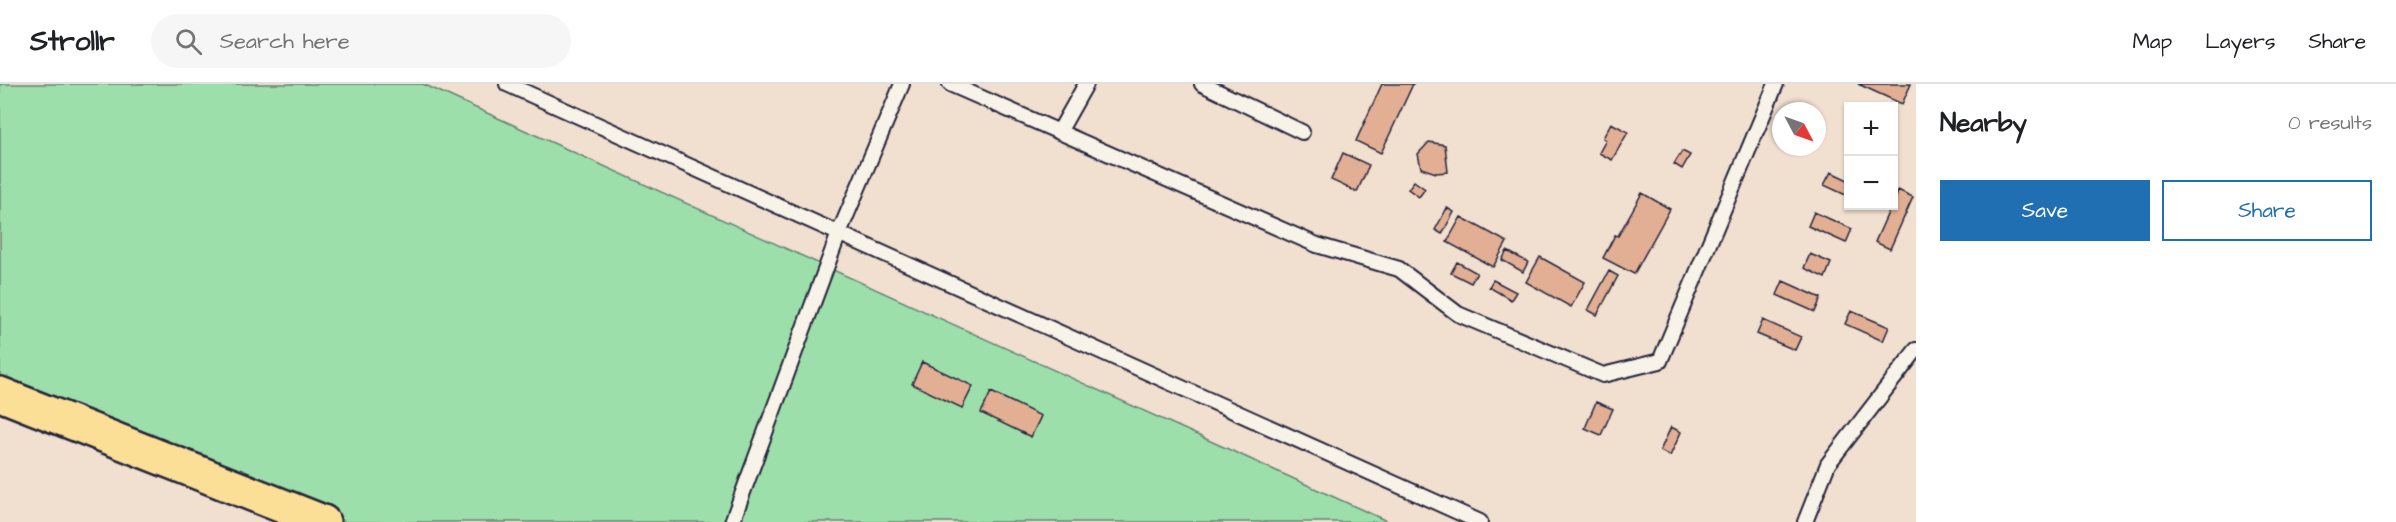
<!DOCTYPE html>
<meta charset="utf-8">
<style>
body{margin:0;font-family:"Architects Daughter",sans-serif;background:#f6f6f6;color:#202124}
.controls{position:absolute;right:18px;top:18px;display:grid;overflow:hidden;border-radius:0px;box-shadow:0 2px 4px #0004}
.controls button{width:54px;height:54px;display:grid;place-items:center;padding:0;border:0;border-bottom:2px solid #e0e0e0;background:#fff;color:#202124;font:30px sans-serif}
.compass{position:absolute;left:1772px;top:18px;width:54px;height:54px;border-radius:50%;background:#fff;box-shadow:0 2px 4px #0004;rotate:131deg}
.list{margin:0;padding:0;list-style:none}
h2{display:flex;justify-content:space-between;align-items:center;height:78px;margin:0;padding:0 24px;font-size:26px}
h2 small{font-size:20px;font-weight:400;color:#757577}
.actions{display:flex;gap:12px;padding:18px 24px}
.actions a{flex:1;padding:14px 0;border:2px solid #1f6fb2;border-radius:0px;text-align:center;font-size:21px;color:#1f6fb2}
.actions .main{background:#1f6fb2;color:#fff}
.icon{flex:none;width:33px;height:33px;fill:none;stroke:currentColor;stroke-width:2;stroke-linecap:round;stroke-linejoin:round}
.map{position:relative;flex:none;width:1916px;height:438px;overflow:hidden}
header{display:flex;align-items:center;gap:36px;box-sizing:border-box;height:84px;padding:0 30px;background:#fff;border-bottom:2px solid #e0e0e0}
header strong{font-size:28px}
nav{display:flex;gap:33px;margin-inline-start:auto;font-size:21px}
.search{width:420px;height:54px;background:#f6f6f6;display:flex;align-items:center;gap:15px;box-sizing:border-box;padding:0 21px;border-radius:33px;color:#757577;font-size:22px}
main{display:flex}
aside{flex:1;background:#fff}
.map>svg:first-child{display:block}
.green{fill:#9ddfaa;stroke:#608072;stroke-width:1.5}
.building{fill:#e2af94;stroke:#22223b;stroke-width:1.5}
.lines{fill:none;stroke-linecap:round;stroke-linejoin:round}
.lane-casing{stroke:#22223b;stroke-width:18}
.primary-casing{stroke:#22223b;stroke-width:38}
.lane{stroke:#f7f3e8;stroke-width:14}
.primary{stroke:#fbdf96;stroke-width:33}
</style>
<header>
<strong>Strollr</strong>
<div class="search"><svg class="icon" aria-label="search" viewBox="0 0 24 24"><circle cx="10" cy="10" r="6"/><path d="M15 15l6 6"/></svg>Search here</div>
<nav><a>Map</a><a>Layers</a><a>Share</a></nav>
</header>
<main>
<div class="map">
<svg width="1916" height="438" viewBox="0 0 1916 438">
<rect width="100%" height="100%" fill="#f1dfcf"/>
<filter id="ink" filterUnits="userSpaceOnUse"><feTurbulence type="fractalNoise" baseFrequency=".0167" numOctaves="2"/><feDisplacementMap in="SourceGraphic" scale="12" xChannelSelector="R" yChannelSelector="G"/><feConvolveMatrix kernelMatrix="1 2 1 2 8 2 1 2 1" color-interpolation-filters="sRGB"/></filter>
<g filter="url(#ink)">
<!-- green -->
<path class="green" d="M 0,0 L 423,0 L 1389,438 L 300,438 L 0,314 Z"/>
<!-- building -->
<path class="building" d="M 1382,0 L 1413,0 L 1381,69 L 1356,57 Z
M 1858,0 L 1911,0 L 1902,20 Z
M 1611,39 L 1628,48 L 1612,76 L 1599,69 L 1606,56 L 1603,54 Z
M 1429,58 L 1445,61 L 1448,88 L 1436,89 L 1421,84 L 1418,70 Z
M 1682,67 L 1690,71 L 1682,85 L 1674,80 Z
M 1343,69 L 1369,81 L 1357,108 L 1331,96 Z
M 1831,88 L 1848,96 L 1848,112 L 1824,101 Z
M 1414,97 L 1425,105 L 1419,113 L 1408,105 Z
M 1898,106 L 1913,113 L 1890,165 L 1875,158 L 1891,122 L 1894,122 Z
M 1642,109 L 1670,125 L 1634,190 L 1603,174 L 1615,151 L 1618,152 Z
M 1447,124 L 1454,128 L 1442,150 L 1435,146 Z
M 1814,128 L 1852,145 L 1846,159 L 1808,142 Z
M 1461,133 L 1507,158 L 1493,183 L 1447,158 Z
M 1507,167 L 1528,178 L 1523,188 L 1502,176 Z
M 1810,170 L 1831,179 L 1825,194 L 1804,184 Z
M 1540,173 L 1585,198 L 1571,223 L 1526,198 Z
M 1457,178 L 1477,189 L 1471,199 L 1451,189 Z
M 1609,187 L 1618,192 L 1597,231 L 1588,226 Z
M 1493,196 L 1516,208 L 1511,216 L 1489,203 Z
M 1783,197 L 1821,214 L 1815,228 L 1777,211 Z
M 1851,227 L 1889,243 L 1883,257 L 1845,240 Z
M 1763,236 L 1801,253 L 1795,266 L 1757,250 Z
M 922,278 L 973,302 L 962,324 L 912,300 Z
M 991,308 L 1041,332 L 1031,353 L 981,329 Z
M 1596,318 L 1613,325 L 1601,351 L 1585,344 Z
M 1671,343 L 1681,348 L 1670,372 L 1660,367 Z"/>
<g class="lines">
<!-- lane casing -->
<g class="lane-casing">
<path id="lane" d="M 507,0 L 1480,438
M 950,0 L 1317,161 L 1399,185 L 1458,230 L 1603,291 L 1660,277 L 1776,0
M 1202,0 L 1302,48
M 1059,48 L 1086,0
M 732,438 L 839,149 L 902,0
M 1805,438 L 1828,380 L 1916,266"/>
</g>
<!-- primary casing -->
<g class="primary-casing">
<path id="primary" d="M 0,310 L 323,438"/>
</g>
<!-- lane -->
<use href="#lane" class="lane"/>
<!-- primary -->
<use href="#primary" class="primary"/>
</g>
</g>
</svg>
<div class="controls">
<button>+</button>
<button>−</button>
</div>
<svg class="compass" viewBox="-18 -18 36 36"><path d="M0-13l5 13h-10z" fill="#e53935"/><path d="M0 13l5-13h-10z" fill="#757577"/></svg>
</div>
<aside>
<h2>Nearby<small>0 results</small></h2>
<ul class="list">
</ul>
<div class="actions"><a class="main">Save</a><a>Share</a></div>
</aside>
</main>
